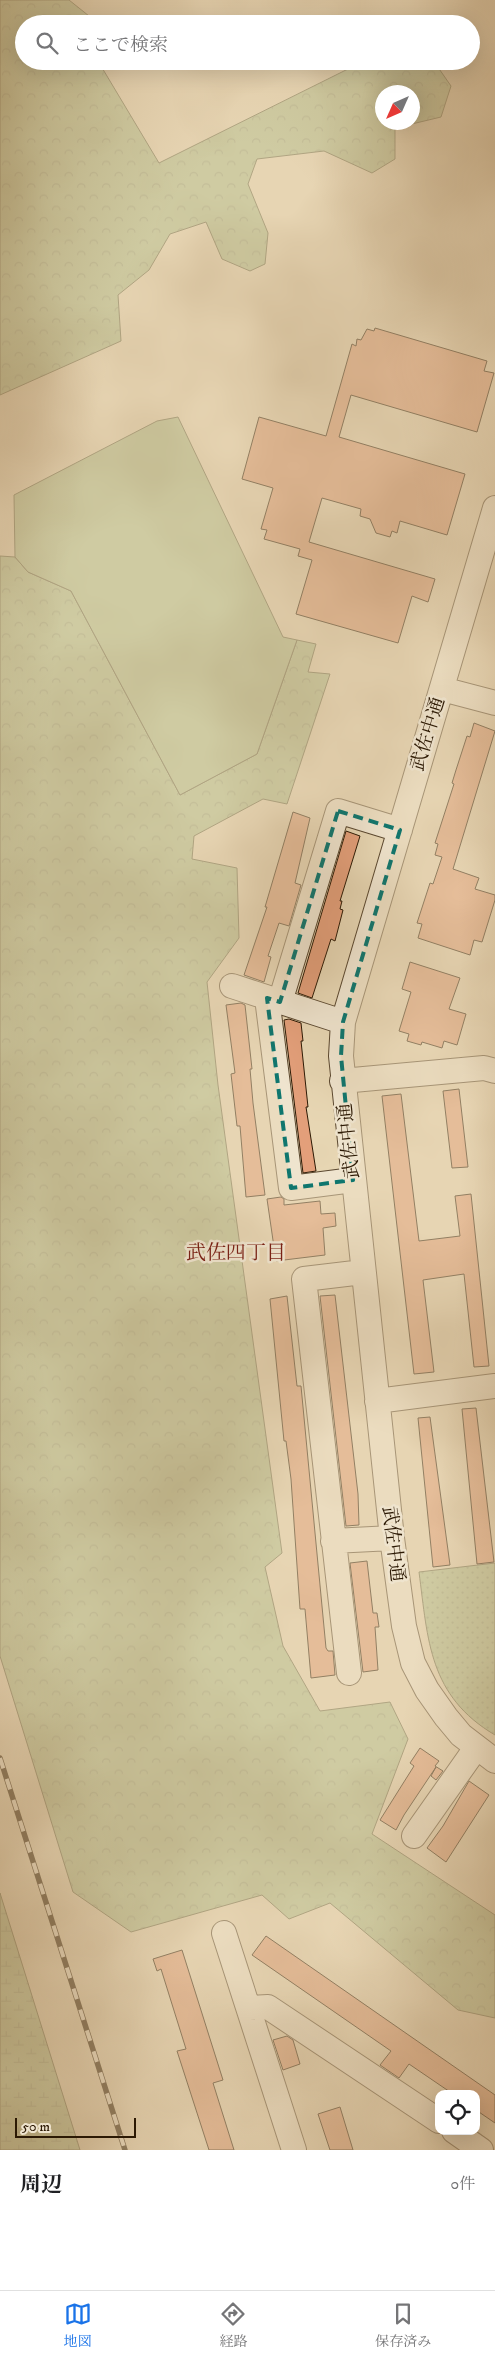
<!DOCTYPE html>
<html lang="ja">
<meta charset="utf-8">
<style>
body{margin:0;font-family:"IM FELL DW Pica","Noto Serif JP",serif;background:#f2f2f2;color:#202124}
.controls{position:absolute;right:15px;bottom:15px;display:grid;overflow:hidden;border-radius:10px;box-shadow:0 5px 20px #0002}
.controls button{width:45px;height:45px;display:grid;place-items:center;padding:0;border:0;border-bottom:1px solid #e0e0e0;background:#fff;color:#202124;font:25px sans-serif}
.compass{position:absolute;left:375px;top:85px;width:45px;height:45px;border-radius:50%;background:#fff;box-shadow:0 5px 20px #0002;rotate:225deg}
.scale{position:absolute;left:15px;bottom:12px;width:121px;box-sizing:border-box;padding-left:5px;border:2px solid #2c1904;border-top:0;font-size:14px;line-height:18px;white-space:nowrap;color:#2c1904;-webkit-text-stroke:4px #efe4ce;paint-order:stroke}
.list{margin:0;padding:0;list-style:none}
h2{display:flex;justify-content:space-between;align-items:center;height:65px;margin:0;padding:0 20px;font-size:21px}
h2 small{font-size:16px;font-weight:400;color:#757577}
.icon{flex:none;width:28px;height:28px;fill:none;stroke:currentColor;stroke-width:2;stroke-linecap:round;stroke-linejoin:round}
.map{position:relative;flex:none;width:495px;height:2150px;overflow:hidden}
.search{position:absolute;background:#fff;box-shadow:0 5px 20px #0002;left:15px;right:15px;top:15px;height:55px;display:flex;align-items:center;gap:12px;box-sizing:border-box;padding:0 18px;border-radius:28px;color:#757577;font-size:19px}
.sheet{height:140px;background:#fff}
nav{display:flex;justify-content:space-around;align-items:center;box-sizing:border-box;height:70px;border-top:1px solid #e0e0e0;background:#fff;font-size:14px;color:#757577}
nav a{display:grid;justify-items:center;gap:2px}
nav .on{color:#1a73e8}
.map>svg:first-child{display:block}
.forest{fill:url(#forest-crowns);stroke:#6f6c4a;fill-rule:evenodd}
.wetland{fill:url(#wetland-marsh);stroke:#6f6c4a}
.park{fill:url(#park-dots);stroke:#6f6c4a}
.garden{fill:#b2be8f;stroke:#6f6c4a}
.building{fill:#e39f7a;stroke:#2c1904}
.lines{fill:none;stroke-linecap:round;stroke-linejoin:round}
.minor-casing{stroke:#5b4830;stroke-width:26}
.minor{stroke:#efe4ce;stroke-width:24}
.rail-casing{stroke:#2c1904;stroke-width:5.5}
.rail{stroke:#efe4ce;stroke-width:4;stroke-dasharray:11;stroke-linecap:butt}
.marked{fill:none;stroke:#0f766e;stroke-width:4;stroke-dasharray:10 6;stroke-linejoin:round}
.labels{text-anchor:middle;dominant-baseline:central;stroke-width:5;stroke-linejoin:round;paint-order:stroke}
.street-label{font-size:19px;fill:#2c1904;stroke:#efe4ce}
.neighbourhood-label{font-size:20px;fill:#7a1f14;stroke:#efe4ce}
</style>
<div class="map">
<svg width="495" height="2150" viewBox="0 0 495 2150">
<defs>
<pattern id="forest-crowns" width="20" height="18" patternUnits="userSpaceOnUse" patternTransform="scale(1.25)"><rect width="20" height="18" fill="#b2be8f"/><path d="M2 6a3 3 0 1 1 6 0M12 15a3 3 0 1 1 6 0" fill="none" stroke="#99a37a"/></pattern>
<pattern id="wetland-marsh" width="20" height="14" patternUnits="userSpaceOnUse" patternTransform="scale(1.25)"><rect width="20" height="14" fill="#b2be8f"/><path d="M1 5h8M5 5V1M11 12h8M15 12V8" fill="none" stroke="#99a37a"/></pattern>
<pattern id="park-dots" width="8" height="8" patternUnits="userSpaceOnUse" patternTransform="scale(1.25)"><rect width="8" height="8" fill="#b2be8f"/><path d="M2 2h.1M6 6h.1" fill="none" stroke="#99a37a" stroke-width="1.8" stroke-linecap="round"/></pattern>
</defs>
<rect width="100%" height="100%" fill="#e7d6b3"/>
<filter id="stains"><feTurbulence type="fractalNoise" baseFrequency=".004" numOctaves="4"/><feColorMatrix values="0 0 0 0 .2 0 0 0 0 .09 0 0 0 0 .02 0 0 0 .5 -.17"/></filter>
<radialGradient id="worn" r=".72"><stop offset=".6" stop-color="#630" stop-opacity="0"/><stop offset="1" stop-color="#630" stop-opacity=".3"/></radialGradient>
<!-- forest -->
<path class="forest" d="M 0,0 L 69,0 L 99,24 L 24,24 L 24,61 L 98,61 L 159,163 L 358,64 L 435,63 L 451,86 L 441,117 L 395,128 L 395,159 L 372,173 L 324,151 L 257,159 L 248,184 L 268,233 L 265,264 L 250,271 L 222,259 L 206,222 L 170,234 L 149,270 L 118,295 L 121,341 L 0,395 ZM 382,92 L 412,92 L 412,122 L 382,122 Z
M 0,556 L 15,557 L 28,572 L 71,591 L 180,795 L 257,754 L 297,640 L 316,644 L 308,672 L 330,674 L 287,804 L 263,799 L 194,836 L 192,859 L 237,868 L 239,938 L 207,982 L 218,1085 L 282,1553 L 265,1567 L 283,1646 L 320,1711 L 390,1702 L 408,1739 L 372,1834 L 495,1915 L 495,2018 L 458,2010 L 330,1903 L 289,1919 L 262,1895 L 131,1932 L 73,1892 L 0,1656 Z"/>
<!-- wetland -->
<path class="wetland" d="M 0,1893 L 80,2150 L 0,2150 Z"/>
<!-- park -->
<path class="park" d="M 495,1563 L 495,1735 C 429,1696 428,1641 419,1572 Z"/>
<!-- garden -->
<path class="garden" d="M 178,417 L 283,637 L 297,640 L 257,754 L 180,795 L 71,591 L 28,572 L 15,557 L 14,495 L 157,421 Z"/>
<!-- building -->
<path class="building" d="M 375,328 L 487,361 L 484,371 L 494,373 L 477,432 L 351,395 L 339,437 L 465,474 L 447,535 L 400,521 L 397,533 L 392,531 L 390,537 L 376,533 L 370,519 L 360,516 L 361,509 L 322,498 L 309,542 L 435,579 L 428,602 L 412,596 L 398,643 L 296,614 L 312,560 L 298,556 L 300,549 L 264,539 L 267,530 L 261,529 L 273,488 L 242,479 L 259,417 L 326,436 L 352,344 L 356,346 L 357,339 L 361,340 L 367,329 L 374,331 Z
M 474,723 L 495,731 L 453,869 L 479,878 L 475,889 L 495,895 L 495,900 L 482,942 L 474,940 L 470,955 L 418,938 L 422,924 L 417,923 L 430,883 L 433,884 L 442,857 L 435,855 L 438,844 L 435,843 L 454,784 L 452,783 L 456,770 L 467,736 L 470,737 Z
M 293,812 L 310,818 L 295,883 L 301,885 L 289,926 L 279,923 L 268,956 L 271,957 L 264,982 L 244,975 L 267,907 L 265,907 Z
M 346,831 L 360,836 L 340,901 L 342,901 L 340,909 L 343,910 L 335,941 L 331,939 L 312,998 L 298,993 Z
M 410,962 L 460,978 L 449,1009 L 466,1014 L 457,1045 L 444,1041 L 442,1048 L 422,1042 L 421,1045 L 407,1041 L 409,1034 L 399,1031 L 411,992 L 402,989 Z
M 241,1003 L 245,1005 L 252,1069 L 250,1069 L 253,1103 L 265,1195 L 246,1197 L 240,1126 L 237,1126 L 231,1074 L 235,1073 L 226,1005 Z
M 289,1019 L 301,1023 L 303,1041 L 301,1041 L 308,1107 L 306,1107 L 316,1171 L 303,1173 L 284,1020 Z
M 459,1089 L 468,1167 L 452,1168 L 443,1091 Z
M 401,1094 L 419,1241 L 460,1236 L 455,1196 L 471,1194 L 489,1366 L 474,1367 L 464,1274 L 423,1280 L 434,1372 L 414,1374 L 382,1096 Z
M 281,1197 L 284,1199 L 284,1205 L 320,1201 L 321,1214 L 335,1213 L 336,1226 L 323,1228 L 325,1255 L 276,1261 L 267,1199 Z
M 335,1295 L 358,1494 L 359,1525 L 346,1526 L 320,1296 Z
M 287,1296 L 297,1386 L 301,1386 L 326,1648 L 328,1651 L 333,1651 L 335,1675 L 311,1678 L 305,1609 L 300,1609 L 291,1479 L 286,1441 L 284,1441 L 270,1299 Z
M 476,1408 L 494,1562 L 477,1564 L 462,1409 Z
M 430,1417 L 450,1565 L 433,1567 L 418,1418 Z
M 367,1561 L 373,1613 L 377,1613 L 379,1627 L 375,1627 L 378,1670 L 363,1672 L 350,1563 Z
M 420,1748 L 439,1761 L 435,1766 L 443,1771 L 436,1780 L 431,1776 L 436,1767 L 404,1815 L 396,1830 L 380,1820 L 414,1766 L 410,1763 Z
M 469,1781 L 489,1795 L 446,1862 L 427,1848 L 443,1826 Z
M 266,1936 L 495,2095 L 495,2123 L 476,2110 L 476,2094 L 453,2094 L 409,2064 L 399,2078 L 380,2065 L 391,2051 L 252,1955 Z
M 182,1950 L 223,2080 L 213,2083 L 234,2150 L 209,2150 L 177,2051 L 186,2049 L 161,1969 L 157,1971 L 153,1959 Z
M 287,2036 L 293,2040 L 300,2064 L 283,2070 L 273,2040 Z
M 340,2107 L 353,2150 L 330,2150 L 318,2114 Z"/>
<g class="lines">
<!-- minor casing -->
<g class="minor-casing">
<path id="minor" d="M 495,508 L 343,1022 L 341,1056 L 392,1538 L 404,1626 L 413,1663 L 427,1690 L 446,1717 L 461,1735 L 495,1761
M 442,689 L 495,703
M 232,986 L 343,1022
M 267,998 L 291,1188 L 353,1180
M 280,1002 L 338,811 L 400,830
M 342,1081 L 484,1068 L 495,1071
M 377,1401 L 495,1386
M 333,1541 L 392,1538
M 349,1673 L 304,1279 L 363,1272
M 414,1836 L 476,1748
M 224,1933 L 294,2150
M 249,2008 L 268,2007 L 439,2121
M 454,2131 L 481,2150"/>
</g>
<!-- minor -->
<use href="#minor" class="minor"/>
<!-- rail casing -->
<g class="rail-casing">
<path id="rail" d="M 0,1758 L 125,2150"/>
</g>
<!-- rail -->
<use href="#rail" class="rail"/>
</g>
<!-- marked area -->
<path d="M0 0H495V2150H0ZM 338,811 L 400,830 L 343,1022 L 341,1056 L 353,1180 L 291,1188 L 267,998 L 280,1002 Z" fill="#e7d6b3" fill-opacity=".55" fill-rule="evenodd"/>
<path class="marked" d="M 338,811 L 400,830 L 343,1022 L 341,1056 L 353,1180 L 291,1188 L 267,998 L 280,1002 Z"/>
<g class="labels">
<!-- street labels -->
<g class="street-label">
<text transform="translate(428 734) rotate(-73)">武佐中通</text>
<text transform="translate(349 1141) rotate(-96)">武佐中通</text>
<text transform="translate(393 1544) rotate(83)">武佐中通</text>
</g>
<!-- neighbourhood labels -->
<g class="neighbourhood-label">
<text x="236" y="1253">武佐四丁目</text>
</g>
</g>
<rect width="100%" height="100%" filter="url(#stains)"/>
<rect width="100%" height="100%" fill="url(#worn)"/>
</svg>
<div class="controls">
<button><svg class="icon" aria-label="locate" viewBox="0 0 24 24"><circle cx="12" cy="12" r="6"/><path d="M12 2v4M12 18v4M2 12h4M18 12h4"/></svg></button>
</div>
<svg class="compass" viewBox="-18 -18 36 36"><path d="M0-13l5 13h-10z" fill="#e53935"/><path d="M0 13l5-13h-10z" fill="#757577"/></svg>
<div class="scale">50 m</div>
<div class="search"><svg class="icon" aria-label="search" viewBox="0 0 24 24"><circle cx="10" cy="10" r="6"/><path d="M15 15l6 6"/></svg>ここで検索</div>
</div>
<section class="sheet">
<h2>周辺<small>0件</small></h2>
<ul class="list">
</ul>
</section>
<nav>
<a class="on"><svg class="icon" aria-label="map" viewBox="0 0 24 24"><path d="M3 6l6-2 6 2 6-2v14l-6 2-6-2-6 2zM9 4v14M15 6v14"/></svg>地図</a>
<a><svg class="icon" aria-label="directions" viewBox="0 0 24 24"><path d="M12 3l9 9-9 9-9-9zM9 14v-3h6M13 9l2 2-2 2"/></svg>経路</a>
<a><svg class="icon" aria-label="saved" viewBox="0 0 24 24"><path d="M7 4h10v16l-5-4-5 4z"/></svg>保存済み</a>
</nav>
